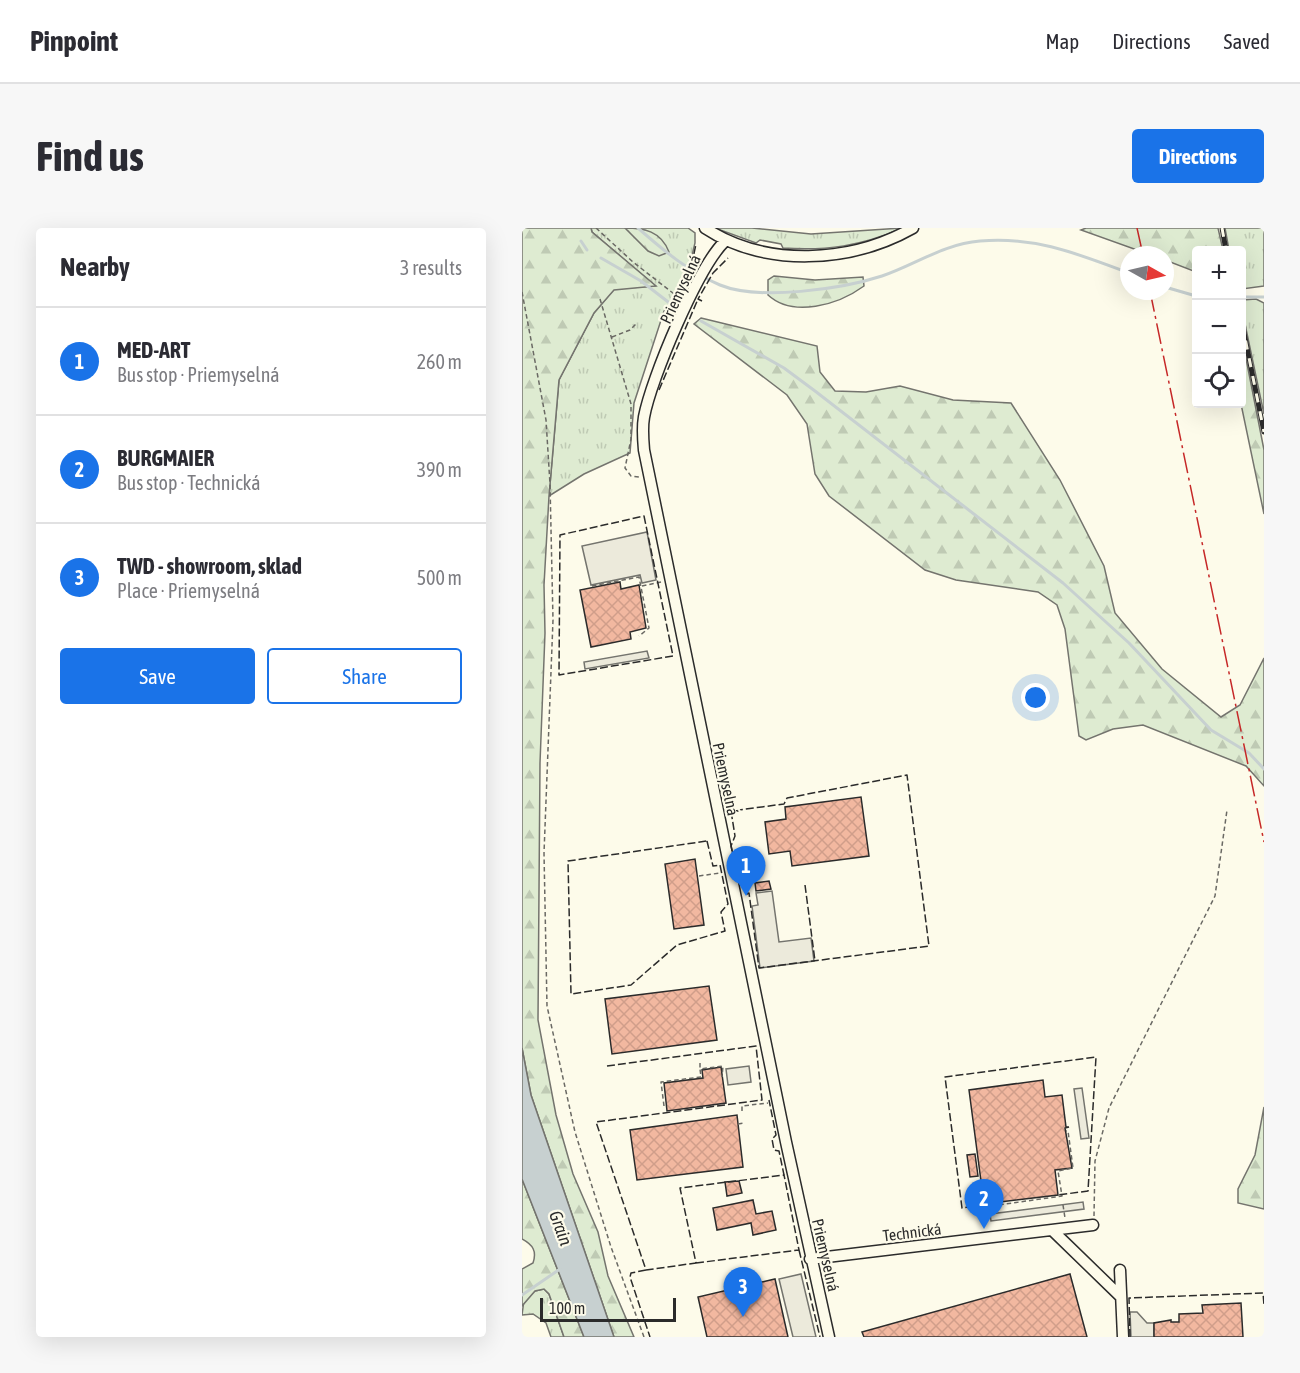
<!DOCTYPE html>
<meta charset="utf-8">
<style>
body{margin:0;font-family:"Asap Condensed",sans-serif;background:#f7f7f7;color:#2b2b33}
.controls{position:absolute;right:18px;top:18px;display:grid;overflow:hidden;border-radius:6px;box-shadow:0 6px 24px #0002}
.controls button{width:54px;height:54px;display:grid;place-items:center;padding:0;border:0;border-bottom:2px solid #e1e1e2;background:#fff;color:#2b2b33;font:30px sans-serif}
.compass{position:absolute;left:598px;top:18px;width:54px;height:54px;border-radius:50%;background:#fff;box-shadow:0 6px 24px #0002;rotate:98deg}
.scale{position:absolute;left:18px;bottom:15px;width:136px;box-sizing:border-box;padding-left:6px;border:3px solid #2b2b2b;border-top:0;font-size:16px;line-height:21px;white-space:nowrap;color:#2b2b2b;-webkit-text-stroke:4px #fdfbea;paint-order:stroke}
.you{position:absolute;left:514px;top:470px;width:21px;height:21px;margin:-15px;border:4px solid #fff;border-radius:50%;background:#1a73e8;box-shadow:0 0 0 9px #1a73e833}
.badge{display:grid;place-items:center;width:39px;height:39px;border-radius:50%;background:#1a73e8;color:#fff;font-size:20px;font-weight:700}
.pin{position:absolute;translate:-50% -50px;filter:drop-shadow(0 2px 3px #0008)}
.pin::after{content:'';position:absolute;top:32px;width:21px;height:18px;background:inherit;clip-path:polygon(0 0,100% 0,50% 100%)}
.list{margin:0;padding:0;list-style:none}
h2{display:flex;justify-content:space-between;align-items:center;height:78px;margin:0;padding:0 24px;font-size:26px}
h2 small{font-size:20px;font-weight:400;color:#7c7c81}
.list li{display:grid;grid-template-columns:39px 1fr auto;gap:18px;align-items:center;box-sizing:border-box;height:108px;padding:0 24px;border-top:2px solid #e1e1e2}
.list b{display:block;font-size:22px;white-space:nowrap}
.list p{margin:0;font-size:20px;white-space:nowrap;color:#7c7c81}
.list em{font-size:20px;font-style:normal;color:#7c7c81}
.actions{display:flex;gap:12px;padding:18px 24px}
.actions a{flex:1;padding:14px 0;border:2px solid #1a73e8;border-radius:6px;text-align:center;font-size:21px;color:#1a73e8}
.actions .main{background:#1a73e8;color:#fff}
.icon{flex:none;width:33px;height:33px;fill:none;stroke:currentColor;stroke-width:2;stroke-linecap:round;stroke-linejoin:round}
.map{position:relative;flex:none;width:742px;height:1109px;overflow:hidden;border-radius:6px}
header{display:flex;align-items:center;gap:36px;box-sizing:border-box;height:84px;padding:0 30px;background:#fff;border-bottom:2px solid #e1e1e2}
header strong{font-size:28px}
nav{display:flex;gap:33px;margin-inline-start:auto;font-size:21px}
.intro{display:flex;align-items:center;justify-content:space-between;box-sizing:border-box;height:144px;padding:0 36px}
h1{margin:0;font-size:42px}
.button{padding:15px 27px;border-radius:6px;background:#1a73e8;color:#fff;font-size:21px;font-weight:700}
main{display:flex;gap:36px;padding:0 36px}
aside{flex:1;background:#fff;border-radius:6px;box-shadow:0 6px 24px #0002}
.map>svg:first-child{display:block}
.grass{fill:url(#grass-tufts);stroke:#74746e;stroke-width:1.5}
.forest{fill:url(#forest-firs);stroke:#74746e;stroke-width:1.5}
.parking{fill:#eceadb;stroke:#74746e;stroke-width:1.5}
.water{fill:#c7d0d0;stroke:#74746e;stroke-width:1.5}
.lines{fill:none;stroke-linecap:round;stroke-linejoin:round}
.stream{stroke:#c7d0d0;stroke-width:3}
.building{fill:url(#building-cross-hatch);stroke:#2b2b2b;stroke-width:1.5}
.minor-casing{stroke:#2b2b2b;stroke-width:13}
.path{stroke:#6a6964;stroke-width:1.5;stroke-dasharray:4.5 3;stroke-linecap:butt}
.minor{stroke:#fdfbea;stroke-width:10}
.rail-casing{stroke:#2b2b2b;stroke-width:5}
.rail{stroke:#fdfbea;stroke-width:3;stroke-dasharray:9;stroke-linecap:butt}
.fence{stroke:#2b2b2b;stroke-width:1.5;stroke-dasharray:8 3;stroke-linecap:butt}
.power{stroke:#c62828;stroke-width:1.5;stroke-dasharray:21 4.5 3 4.5;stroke-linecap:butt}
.labels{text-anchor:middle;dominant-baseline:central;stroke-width:4.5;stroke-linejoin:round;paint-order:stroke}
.street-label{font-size:16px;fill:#2b2b2b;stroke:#fdfbea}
.water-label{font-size:18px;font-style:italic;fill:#2b2b2b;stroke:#fdfbea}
</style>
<header>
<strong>Pinpoint</strong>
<nav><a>Map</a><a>Directions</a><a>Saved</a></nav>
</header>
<div class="intro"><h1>Find us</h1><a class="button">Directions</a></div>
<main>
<aside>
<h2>Nearby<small>3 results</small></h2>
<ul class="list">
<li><span class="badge">1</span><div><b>MED-ART</b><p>Bus stop · Priemyselná</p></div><em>260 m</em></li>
<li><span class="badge">2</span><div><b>BURGMAIER</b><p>Bus stop · Technická</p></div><em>390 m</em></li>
<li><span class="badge">3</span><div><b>TWD - showroom, sklad</b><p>Place · Priemyselná</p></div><em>500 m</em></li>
</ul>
<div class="actions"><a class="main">Save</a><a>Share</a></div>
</aside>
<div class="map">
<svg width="742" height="1109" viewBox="0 0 742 1109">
<defs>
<pattern id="grass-tufts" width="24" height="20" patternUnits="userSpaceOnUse" patternTransform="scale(1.5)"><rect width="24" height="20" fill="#deebd1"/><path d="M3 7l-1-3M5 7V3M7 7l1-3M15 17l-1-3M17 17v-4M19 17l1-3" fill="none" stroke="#bfcab4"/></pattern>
<pattern id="forest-firs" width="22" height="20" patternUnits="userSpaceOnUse" patternTransform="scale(1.5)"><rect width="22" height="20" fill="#deebd1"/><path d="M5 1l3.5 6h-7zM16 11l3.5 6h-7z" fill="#bfcab4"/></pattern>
<pattern id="building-cross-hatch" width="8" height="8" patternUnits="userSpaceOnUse" patternTransform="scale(1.5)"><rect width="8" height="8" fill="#f2b8a0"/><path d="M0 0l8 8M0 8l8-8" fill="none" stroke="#d09e8a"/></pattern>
</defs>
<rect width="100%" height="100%" fill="#fdfbea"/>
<!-- grass -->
<path class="grass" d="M 69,0 L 166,0 L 173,5 L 173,15 L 158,77 L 142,83 L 112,175 L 108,225 L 62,246 L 27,268 L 37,152 L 72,85 L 92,61 L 133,58 L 70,4 Z
M 193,0 L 230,0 L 289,6 L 380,0 C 340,18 304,23 261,20 L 259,16 L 238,12 L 234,15 Z
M 703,0 L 742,0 L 742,58 L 720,61 L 720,22 L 707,22 Z
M 734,71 L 742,75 L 742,186 L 720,82 L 720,72 Z
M 22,1061 L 27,1066 L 42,1109 L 29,1109 L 24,1095 L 11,1086 L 0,1087 L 2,1072 L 13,1063 Z"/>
<!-- forest -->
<path class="forest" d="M 0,0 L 69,0 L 70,4 L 134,58 L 92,62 L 72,85 L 37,152 L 27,268 L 22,357 L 23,405 L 18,535 L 16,792 L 34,887 L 51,946 L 76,1004 L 86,1048 L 112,1109 L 92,1109 L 9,867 L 0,820 Z
M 103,0 C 122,0 139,3 147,24 L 137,28 L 126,23 Z
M 564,0 L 696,0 L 701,22 L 674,22 L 674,44 L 643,32 L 643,27 L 629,27 L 559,2 Z
M 252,48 L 293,52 L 341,49 L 342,58 C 316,77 271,90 246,67 L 246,52 Z
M 179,90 L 295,118 L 298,144 L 313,163 L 344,164 L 378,158 L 431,172 L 489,175 L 538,252 L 582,338 L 593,385 L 640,441 L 699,489 L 718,477 L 742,430 L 742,558 L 724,538 L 621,497 L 591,501 L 564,512 L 557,508 L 543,401 L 535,377 L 516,364 L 434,352 L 403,342 L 307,268 L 293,246 L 285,196 L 265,167 L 172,96 Z
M 720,110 L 742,222 L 742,286 L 719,176 Z
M 742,879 L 742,981 L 716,975 L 716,961 L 733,927 Z
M 0,951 L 62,1109 L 42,1109 L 27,1066 L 22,1061 L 13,1063 L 0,1078 L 0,1041 L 11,1035 C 15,1023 11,1017 0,1011 Z"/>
<!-- parking -->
<path class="parking" d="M 125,304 L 134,352 L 120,355 L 118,347 L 69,357 L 60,318 Z
M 125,423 L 127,430 L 63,441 L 62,434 Z
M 250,663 L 257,714 L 289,710 L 292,733 L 238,740 L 230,678 L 236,677 L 234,665 Z
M 227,838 L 229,854 L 206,857 L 204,841 Z
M 560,860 L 567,910 L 559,911 L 552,861 Z
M 561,974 L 562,981 L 469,993 L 468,986 Z
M 279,1046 L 294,1109 L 271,1109 L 257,1051 Z
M 608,1084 L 615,1084 L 625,1095 L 632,1095 L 632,1109 L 609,1109 Z"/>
<!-- water -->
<path class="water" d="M 0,820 L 9,867 L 92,1109 L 62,1109 L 0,951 Z"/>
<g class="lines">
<!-- stream -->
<path class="stream" d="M 116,0 C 141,22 167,44 198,57 C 237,73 320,61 360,48 C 393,37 421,16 458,13 C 513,8 556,26 607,45
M 59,13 L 65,22
M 79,30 L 119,53 L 154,80
M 643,59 L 674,68
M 720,69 L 742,69
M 179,93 L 262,140 L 293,163 L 541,355 L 607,415 L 689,502 L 727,525 L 742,541
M 0,1067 L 38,1041"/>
</g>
<!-- building -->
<path class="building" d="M 98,354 L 99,361 L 117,357 L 124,400 L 108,404 L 109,411 L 69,419 L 58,362 Z
M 339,569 L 347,628 L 270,638 L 268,623 L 247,626 L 243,594 L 264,591 L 263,579 Z
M 173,631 L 182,697 L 152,701 L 143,636 Z
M 247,653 L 249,661 L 234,663 L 233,655 Z
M 187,758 L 195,812 L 90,826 L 83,771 Z
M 199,839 L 204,875 L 145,883 L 142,855 L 181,850 L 180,842 Z
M 521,852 L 523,869 L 540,867 L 544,899 L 547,899 L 543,900 L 550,940 L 533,942 L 536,967 L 462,976 L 447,862 Z
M 215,887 L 221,939 L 115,952 L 108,902 Z
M 453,926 L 456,948 L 448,949 L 445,927 Z
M 217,953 L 220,965 L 205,968 L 203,954 Z
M 231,972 L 234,986 L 250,983 L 254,1002 L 231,1007 L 229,995 L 195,1002 L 191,980 Z
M 548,1046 L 565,1109 L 342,1109 L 340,1104 Z
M 253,1051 L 266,1109 L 185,1109 L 176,1069 Z
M 719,1075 L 721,1109 L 632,1109 L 632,1095 L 649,1092 L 649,1094 L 657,1094 L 657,1086 L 681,1085 L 680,1077 Z"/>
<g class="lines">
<!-- minor casing -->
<g class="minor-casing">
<path id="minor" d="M 183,0 C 244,40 329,35 391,0
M 203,13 C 176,39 129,151 122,189 C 120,200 121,211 122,222 L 264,914 L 307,1109
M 530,1002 L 599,1069
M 288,1031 L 571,997
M 598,1042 L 601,1109"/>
</g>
<!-- path -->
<path class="path" d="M 74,0 L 111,34 L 156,69
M 0,64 L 24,192 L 28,256 L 31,392 L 22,625 L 25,778 L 53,904 L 89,1019 L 122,1109
M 78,71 L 109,176 L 109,211 L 103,240 L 109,248 L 117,249
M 90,109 L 108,102 L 115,95
M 70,358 L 117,349 L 127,400 L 117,408
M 120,358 L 139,354
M 177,648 L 198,645
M 178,835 L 178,840
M 142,878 L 139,854 L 179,849 L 178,841 L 201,838 L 200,849
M 220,883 L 220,878 L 246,875
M 216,896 L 223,895
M 541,977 L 543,990
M 455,980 L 540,968 L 536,943 L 551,940 L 546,903 L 544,903
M 572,988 L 573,933 L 587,880 L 693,668 L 705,582"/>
<!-- minor -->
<use href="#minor" class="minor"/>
<!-- rail casing -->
<g class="rail-casing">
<path id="rail" d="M 700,0 L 704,22
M 720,95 L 742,204"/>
</g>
<!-- rail -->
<use href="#rail" class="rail"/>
<!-- fence -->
<path class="fence" d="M 159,63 L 164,64 L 174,16
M 180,73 L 176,71 L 191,45 L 206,30
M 137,162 L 176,71
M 122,288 L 151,428 L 37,447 L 38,307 Z
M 202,584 L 209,583 L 262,576 L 265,570 L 385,547 L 407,718 L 237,740 L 227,665 L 225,666 L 218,643 L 215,644 L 209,618 L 213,608 L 209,583
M 185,613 L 191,638 L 198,637 L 206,676 L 199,684 L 203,703 L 155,717 L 109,757 L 49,766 L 46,633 Z
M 283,657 L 293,733
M 85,838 L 234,818 L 240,872 L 74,894 L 124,1042 L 174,1035 L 158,960 L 262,947 L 257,923 L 252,922 L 250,911 L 254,907 L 247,872
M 462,976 L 440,980 L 423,849 L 574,829 L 566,963 L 536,967
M 277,1022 L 298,1109
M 174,1035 L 277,1022 L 262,947
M 124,1042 L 109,1045 L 108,1049 L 128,1109
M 608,1109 L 607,1070 L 741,1065 L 742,1077"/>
<!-- power -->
<path class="power" d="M 615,0 L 621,27
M 628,63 L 742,614"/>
</g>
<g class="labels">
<!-- street labels -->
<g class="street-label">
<text transform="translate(158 61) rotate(-65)">Priemyselná</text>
<text transform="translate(204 551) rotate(78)">Priemyselná</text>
<text transform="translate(390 1004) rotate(-7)">Technická</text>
<text transform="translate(304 1027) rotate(77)">Priemyselná</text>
</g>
<!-- water labels -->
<g class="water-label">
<text transform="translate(39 1000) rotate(70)">Grain</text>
</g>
</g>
</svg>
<div class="controls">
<button>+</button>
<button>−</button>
<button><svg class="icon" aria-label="locate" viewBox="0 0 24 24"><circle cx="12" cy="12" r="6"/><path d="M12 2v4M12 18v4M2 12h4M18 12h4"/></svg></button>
</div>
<svg class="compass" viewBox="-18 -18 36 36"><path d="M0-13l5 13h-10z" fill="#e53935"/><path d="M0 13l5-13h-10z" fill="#7c7c81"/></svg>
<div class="scale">100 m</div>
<div class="you"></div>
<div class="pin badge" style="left:224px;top:668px">1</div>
<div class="pin badge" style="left:462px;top:1001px">2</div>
<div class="pin badge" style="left:221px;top:1089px">3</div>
</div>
</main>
